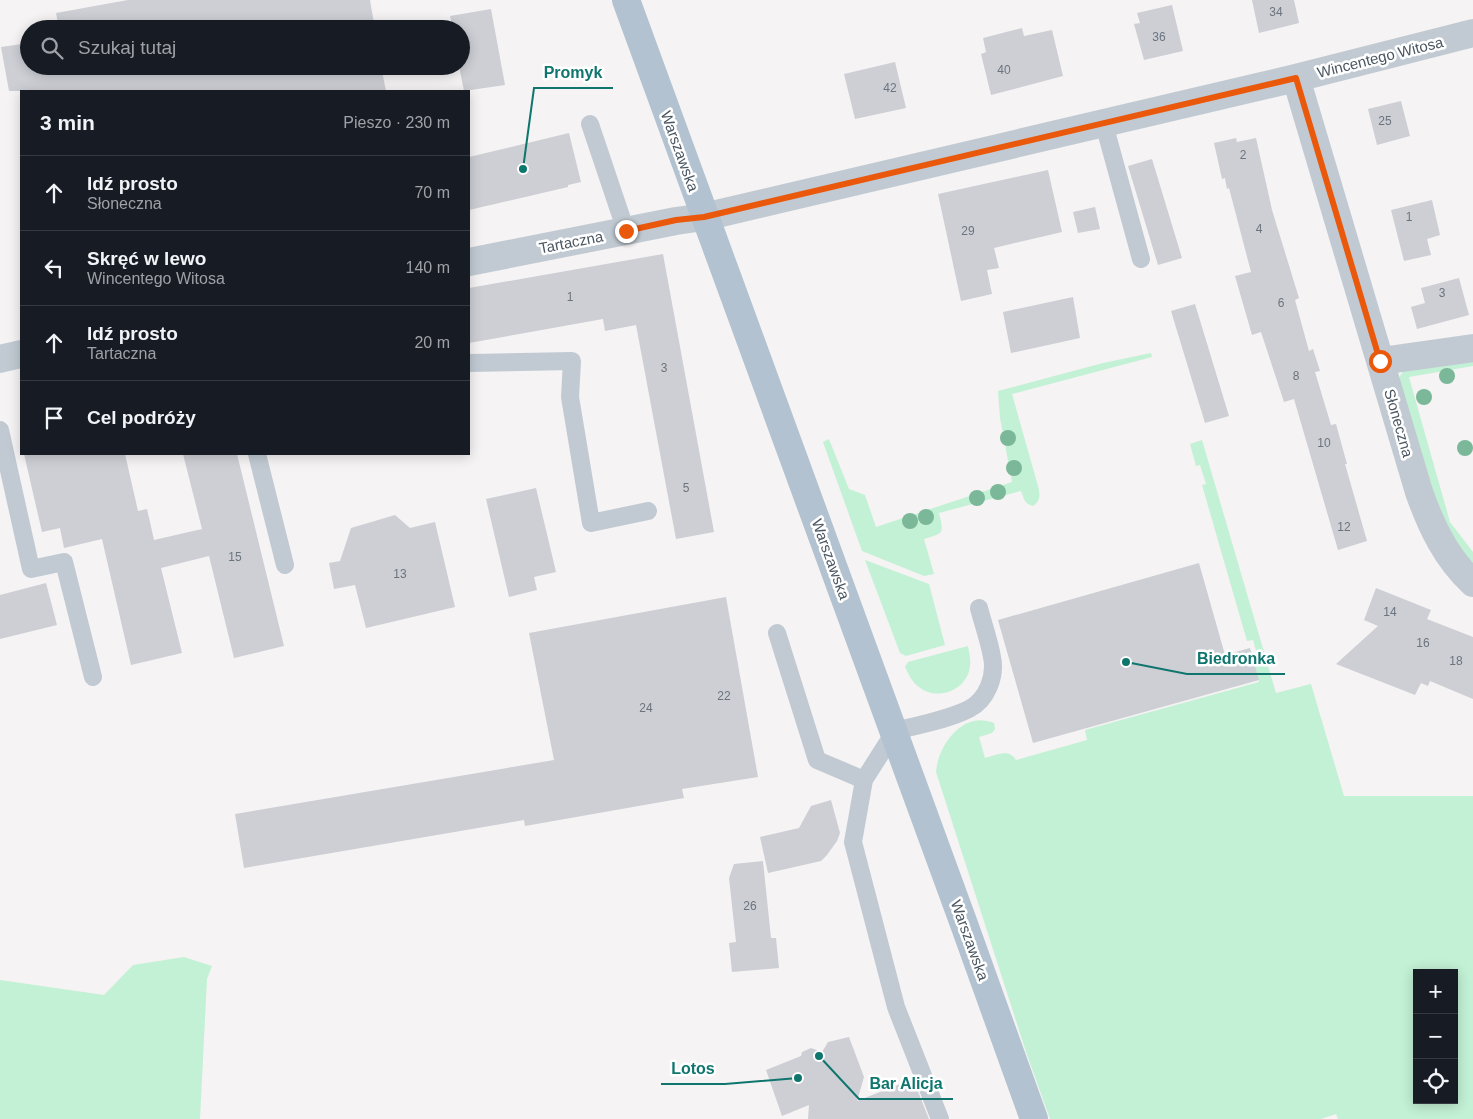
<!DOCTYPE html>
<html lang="pl">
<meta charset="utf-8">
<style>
body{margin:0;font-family:Arial,sans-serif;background:#20242c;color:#f1f3f6}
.controls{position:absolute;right:15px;bottom:15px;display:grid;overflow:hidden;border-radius:0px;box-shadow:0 2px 12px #0003}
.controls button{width:45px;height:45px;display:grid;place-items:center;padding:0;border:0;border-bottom:1px solid #363941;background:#171b24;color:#f1f3f6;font:25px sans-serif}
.stop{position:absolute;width:15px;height:15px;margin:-11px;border:4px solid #ea580c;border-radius:50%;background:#fff}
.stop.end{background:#ea580c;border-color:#fff;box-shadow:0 1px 5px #0008}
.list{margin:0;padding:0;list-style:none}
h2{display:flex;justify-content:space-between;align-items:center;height:65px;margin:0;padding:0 20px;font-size:21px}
h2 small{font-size:16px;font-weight:400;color:#9ea1a6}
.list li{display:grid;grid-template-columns:32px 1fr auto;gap:15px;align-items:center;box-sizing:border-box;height:75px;padding:0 20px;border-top:1px solid #363941}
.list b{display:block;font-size:19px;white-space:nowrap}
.list p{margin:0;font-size:16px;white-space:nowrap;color:#9ea1a6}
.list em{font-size:16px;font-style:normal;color:#9ea1a6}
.icon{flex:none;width:28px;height:28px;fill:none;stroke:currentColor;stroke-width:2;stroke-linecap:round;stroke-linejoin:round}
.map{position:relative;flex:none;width:1473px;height:1119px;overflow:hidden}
.search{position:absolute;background:#171b24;box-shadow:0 2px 12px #0003;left:20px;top:20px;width:450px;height:55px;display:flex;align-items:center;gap:12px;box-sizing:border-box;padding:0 18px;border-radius:28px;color:#9ea1a6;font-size:19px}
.panel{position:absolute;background:#171b24;box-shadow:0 2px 12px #0003;left:20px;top:90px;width:450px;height:365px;border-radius:0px}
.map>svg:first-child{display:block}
.green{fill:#c3f1d5;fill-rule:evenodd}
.building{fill:#cdcfd5}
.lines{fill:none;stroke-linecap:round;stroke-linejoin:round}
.service{stroke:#c1cad2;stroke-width:18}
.minor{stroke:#c1cad2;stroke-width:28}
.primary{stroke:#b3c2d1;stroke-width:28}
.tree{fill:#7bb799}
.route{stroke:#ea580c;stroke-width:6}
.labels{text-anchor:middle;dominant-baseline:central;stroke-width:5;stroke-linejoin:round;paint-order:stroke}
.number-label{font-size:12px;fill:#6b747e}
.street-label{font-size:15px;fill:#4a5661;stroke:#fff}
.leader{fill:none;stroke:#0f766e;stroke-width:2}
.callout-dot{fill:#0f766e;stroke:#fff;stroke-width:2}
.callout-label{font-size:16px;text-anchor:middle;font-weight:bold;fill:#0f766e;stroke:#fff;stroke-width:5;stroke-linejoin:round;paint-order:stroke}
</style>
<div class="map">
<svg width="1473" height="1119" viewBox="0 0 1473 1119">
<rect width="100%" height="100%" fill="#f5f3f3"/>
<!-- green -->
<path class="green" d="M 1151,353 L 1152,357 L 1012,394 L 1038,486 C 1040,494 1041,501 1033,506 C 1024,504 1024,498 1021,491 L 939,513 C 944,534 944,533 924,539 L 934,574 L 924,576 L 862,551 L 823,442 L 829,439 L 849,489 L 865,495 L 876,527 L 1012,482 L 1000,418 L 998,391 L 1103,363 Z
M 1473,359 L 1473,366 L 1409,377 L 1450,522 L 1473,552 L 1473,567 L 1445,530 L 1399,383 L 1400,376 L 1404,370 Z
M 1202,440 L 1276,693 L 1311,684 L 1344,796 L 1473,796 L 1473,1119 L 1338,1119 L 1336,1114 L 1321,1119 L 1050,1119 L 1026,1052 L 936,772 C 938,745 963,710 994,723 L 995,729 L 992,733 L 979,737 L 985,758 C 997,755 1009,748 1016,760 L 1087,740 L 1085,730 L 1259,682 L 1252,655 L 1257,654 L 1253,640 L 1247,641 L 1202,485 L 1206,484 L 1200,465 L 1196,466 L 1190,444 ZM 1417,973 L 1454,973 L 1454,1100 L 1417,1100 Z
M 865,560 L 929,584 L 945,645 L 906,656 L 900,653 Z
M 968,646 C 969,652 971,659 970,666 C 968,690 937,702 919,687 C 912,682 909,675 905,667 L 908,662 Z
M 184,957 L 212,966 L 207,979 L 200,1119 L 0,1119 L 0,980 L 104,995 L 133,965 Z"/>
<!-- building -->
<path class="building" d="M 128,0 L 370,0 L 375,29 L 59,29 L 56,13 Z
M 1252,0 L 1294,0 L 1299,23 L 1259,33 Z
M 1172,5 L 1183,51 L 1144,60 L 1134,24 L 1140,23 L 1137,13 Z
M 491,9 L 505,85 L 464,91 L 459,66 L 461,66 L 461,29 L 453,29 L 450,16 Z
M 1022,28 L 1024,36 L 1052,30 L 1063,76 L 991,95 L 981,54 L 986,52 L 983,38 Z
M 29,43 L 29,66 L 381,66 L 386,91 L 9,91 L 1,47 Z
M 895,62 L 906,108 L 855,119 L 844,74 Z
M 1401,101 L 1410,136 L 1377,145 L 1368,109 Z
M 569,133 L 581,182 L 568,185 L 568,187 L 469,210 L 469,157 Z
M 1236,138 L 1237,142 L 1256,138 L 1272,210 L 1299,298 L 1295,300 L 1309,351 L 1313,349 L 1320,371 L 1315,372 L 1331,425 L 1336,424 L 1347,464 L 1345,464 L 1367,541 L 1338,550 L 1294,399 L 1284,402 L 1261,332 L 1252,335 L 1235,276 L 1251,272 L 1229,188 L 1227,189 L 1225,178 L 1222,179 L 1214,143 Z
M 1152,159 L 1182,258 L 1158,265 L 1128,166 Z
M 1048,170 L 1062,232 L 994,248 L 999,268 L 987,270 L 992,294 L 961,301 L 938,194 Z
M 1432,200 L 1440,235 L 1427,239 L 1431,255 L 1404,261 L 1391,210 Z
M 1095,207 L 1100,229 L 1078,233 L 1073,212 Z
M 663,254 L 714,532 L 676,539 L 636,325 L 605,331 L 603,319 L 469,343 L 469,288 Z
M 1459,278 L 1469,315 L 1417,329 L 1411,307 L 1425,303 L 1421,288 Z
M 1073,297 L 1080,338 L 1011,353 L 1003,312 Z
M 1195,304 L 1229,416 L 1205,423 L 1171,311 Z
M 24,454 L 125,454 L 138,511 L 147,509 L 154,540 L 202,529 L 183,454 L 237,454 L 284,646 L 234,658 L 209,556 L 161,568 L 182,653 L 131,665 L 102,539 L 64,548 L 60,528 L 42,532 Z
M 536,488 L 556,572 L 534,577 L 537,590 L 509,597 L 486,499 Z
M 395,515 L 410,528 L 435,522 L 455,607 L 366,628 L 355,585 L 334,589 L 329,563 L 340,561 L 351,528 Z
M 1199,563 L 1225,655 L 1250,648 L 1259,680 L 1033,743 L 998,620 Z
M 46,583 L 57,625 L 0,639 L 0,595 Z
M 1376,588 L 1431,610 L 1427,619 L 1473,637 L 1473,699 L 1430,681 L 1428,686 L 1421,683 L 1415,695 L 1336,664 L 1378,626 L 1364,620 Z
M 726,597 L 758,777 L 682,789 L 684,798 L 525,826 L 524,820 L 244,868 L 235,814 L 554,760 L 529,633 Z
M 831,800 L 840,833 L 837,841 L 827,855 L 821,861 L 768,873 L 760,837 L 799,828 L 811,806 Z
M 763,861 L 771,938 L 776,938 L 779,968 L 732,972 L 729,943 L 736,942 L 729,878 L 734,864 Z
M 849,1037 L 864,1077 L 857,1101 L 913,1079 L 929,1119 L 808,1119 L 809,1105 L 782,1116 L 766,1070 L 801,1056 L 802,1052 L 811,1048 L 822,1052 L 828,1042 Z"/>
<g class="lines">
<!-- service -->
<path class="service" d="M 590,124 L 626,231
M 1104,124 L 1141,259
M 469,363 L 572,361 L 570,397 L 591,523 L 648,511
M 0,430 L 31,569 L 64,562 L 93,677
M 257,454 L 285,565
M 777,633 L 817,760 L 864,780
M 940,1119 L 896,1007 L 853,842 L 864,780 L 895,731 C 918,725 947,720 969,709 C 987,700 996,676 992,657 C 989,640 983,624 979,608"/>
<!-- minor -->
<path class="minor" d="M 1296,78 L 1419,492 C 1431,526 1446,558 1473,583
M 469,262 L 676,221 L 704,217 L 1296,78 L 1473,33
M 0,359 L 21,354
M 1381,361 L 1473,348"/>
<!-- primary -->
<path class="primary" d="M 626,0 C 760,374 901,745 1034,1119"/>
</g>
<!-- trees -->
<g class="tree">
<circle cx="1447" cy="376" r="8"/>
<circle cx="1424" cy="397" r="8"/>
<circle cx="1008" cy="438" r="8"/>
<circle cx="1465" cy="448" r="8"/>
<circle cx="1014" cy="468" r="8"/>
<circle cx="998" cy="492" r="8"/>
<circle cx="977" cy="498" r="8"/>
<circle cx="926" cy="517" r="8"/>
<circle cx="910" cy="521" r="8"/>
</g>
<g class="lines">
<!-- route -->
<path class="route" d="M 626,231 L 676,220 L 704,217 L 1296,78 L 1380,361"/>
</g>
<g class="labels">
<!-- number labels -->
<g class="number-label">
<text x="1276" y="12">34</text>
<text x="1159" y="37">36</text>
<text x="1004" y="70">40</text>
<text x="890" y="88">42</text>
<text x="1385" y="121">25</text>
<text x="1243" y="155">2</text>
<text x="1409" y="217">1</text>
<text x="1259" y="229">4</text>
<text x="968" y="231">29</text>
<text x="1442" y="293">3</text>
<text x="570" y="297">1</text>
<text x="1281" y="303">6</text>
<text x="664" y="368">3</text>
<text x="1296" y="376">8</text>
<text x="1324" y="443">10</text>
<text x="686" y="488">5</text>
<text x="1344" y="527">12</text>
<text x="235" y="557">15</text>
<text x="400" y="574">13</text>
<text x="1390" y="612">14</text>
<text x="1423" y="643">16</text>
<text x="1456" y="661">18</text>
<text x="724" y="696">22</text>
<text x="646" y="708">24</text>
<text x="750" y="906">26</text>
</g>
<!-- street labels -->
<g class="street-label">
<text transform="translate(1380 57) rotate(-14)">Wincentego Witosa</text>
<text transform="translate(680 151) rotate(70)">Warszawska</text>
<text transform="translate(571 242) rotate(-11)">Tartaczna</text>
<text transform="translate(1399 423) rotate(74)">Słoneczna</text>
<text transform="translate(831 559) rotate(70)">Warszawska</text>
<text transform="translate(970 940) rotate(70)">Warszawska</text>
</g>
</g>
<!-- callouts -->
<path class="leader" d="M523 169L534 88H613M1126 662L1187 674H1285M798 1078L725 1084H661M819 1056L859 1099H953"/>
<g class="callout-dot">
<circle cx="523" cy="169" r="5"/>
<circle cx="1126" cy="662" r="5"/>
<circle cx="798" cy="1078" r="5"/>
<circle cx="819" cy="1056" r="5"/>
</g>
<g class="callout-label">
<text x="573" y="78">Promyk</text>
<text x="1236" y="664">Biedronka</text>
<text x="693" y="1074">Lotos</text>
<text x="906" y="1089">Bar Alicja</text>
</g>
</svg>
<div class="controls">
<button>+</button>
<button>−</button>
<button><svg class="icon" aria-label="locate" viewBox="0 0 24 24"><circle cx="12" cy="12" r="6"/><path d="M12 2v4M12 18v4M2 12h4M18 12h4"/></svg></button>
</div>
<div class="stop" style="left:1380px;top:361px"></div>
<div class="stop end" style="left:626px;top:231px"></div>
<div class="search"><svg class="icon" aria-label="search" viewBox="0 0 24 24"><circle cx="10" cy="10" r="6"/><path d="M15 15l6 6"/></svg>Szukaj tutaj</div>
<section class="panel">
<h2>3 min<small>Pieszo · 230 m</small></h2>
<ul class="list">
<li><svg class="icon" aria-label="ahead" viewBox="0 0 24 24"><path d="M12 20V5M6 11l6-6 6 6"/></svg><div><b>Idź prosto</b><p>Słoneczna</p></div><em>70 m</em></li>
<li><svg class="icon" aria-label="left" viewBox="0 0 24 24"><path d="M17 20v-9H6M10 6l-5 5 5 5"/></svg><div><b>Skręć w lewo</b><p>Wincentego Witosa</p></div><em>140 m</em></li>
<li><svg class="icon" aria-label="ahead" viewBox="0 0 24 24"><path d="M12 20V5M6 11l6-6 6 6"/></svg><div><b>Idź prosto</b><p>Tartaczna</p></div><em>20 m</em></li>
<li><svg class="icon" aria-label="arrive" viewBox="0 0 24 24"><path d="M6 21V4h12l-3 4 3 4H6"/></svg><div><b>Cel podróży</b></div></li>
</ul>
</section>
</div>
